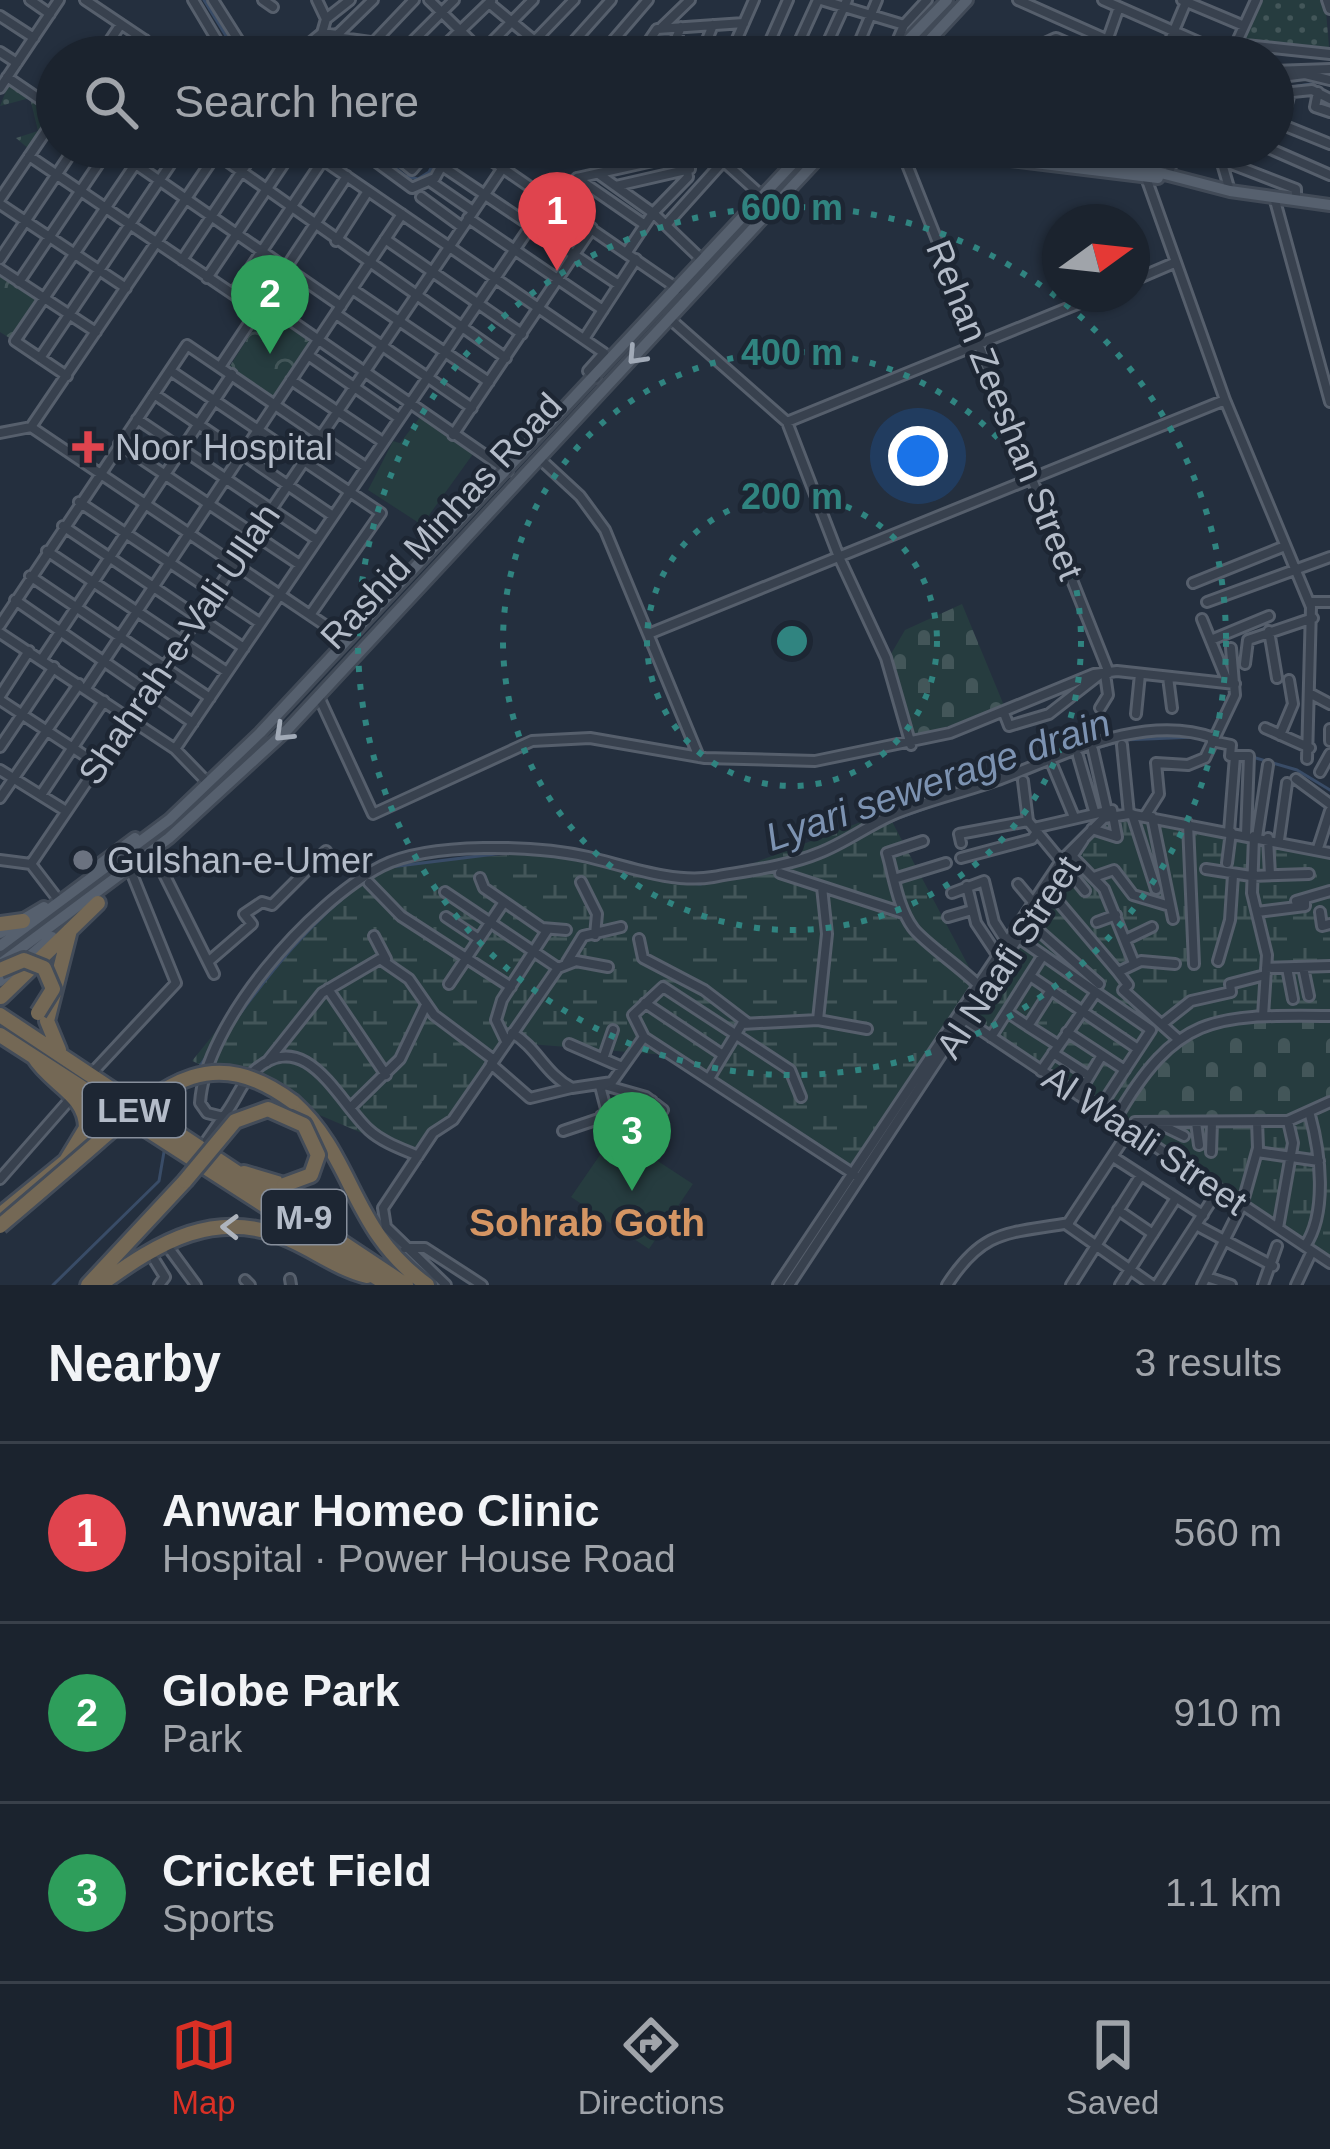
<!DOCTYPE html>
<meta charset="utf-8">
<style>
body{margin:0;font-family:Arial,sans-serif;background:#282f3a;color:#f1f3f6}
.compass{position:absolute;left:1042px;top:204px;width:108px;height:108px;border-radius:50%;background:#1b232e;box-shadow:0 3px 9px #0004;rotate:75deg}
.you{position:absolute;left:918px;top:456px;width:42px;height:42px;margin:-30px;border:9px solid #fff;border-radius:50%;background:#1a73e8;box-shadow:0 0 0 18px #1a73e833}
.badge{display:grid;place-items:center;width:78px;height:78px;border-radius:50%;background:#d93025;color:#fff;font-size:39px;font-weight:700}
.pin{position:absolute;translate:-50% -99px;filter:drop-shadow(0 3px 6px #0008)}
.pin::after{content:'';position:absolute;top:63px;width:42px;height:36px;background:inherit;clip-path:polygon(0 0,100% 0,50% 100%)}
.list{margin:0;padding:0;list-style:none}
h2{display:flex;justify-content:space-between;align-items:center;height:156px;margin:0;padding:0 48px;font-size:51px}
h2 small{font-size:39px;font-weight:400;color:#a0a4aa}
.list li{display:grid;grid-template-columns:78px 1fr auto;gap:36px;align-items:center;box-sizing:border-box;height:180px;padding:0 48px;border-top:3px solid #39404a}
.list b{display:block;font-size:45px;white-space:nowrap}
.list p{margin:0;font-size:39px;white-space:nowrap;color:#a0a4aa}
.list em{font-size:39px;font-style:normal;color:#a0a4aa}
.icon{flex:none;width:66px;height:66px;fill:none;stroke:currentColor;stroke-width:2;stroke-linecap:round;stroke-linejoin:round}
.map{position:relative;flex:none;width:1330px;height:1285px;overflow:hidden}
.search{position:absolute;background:#1b232e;box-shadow:0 3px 9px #0004;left:36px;right:36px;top:36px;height:132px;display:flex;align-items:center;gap:30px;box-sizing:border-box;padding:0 42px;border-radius:66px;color:#a0a4aa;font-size:45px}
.sheet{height:696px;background:#1b232e}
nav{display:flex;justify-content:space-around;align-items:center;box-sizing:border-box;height:168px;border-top:3px solid #39404a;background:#1b232e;font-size:33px;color:#a0a4aa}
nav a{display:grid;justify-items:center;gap:6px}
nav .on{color:#d93025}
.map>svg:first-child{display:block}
.grass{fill:url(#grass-dots)}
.wetland{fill:url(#wetland-marsh)}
.cemetery{fill:url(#cemetery-stones)}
.park{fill:url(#park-crowns)}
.pitch{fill:#263c3f}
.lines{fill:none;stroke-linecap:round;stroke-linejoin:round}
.stream{stroke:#394c67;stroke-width:3}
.minor-casing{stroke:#565f6c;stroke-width:14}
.major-casing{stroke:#414a57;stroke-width:16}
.highway-casing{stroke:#434c59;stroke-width:20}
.minor{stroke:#38414e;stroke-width:8}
.major{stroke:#56606e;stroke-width:10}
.highway{stroke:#746855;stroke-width:14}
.highway-bridge-casing{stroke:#434c59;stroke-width:20;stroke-linecap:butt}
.highway-bridge{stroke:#746855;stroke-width:14}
.oneway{stroke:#a1aab7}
.oneway2{stroke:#aeb4bd}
.ring{fill:none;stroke:#308480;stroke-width:6;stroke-dasharray:6 12}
.health-dot{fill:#e0444e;stroke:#1d2633;stroke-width:4.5}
.worship-dot{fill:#6b7280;stroke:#1d2633;stroke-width:4.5}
.labels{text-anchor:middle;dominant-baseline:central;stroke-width:9;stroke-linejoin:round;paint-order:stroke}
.shield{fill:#1d2633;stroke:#878f9c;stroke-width:3}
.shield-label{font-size:33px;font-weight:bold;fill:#b4bcc9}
.street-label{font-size:36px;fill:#b4bcc9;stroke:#1d2633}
.poi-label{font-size:36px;fill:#b4bcc9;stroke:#1d2633;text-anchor:start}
.water-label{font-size:39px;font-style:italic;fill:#7c92b1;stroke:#1d2633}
.neighbourhood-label{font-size:39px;font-weight:bold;fill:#d59563;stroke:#1d2633}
.centre{fill:#308480;stroke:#1d2633;stroke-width:6}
.ring-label{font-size:36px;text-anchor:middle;font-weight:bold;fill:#308480;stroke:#1d2633;stroke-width:9;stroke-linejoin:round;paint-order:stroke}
</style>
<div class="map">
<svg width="1330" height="1285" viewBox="0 0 1330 1285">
<defs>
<pattern id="grass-dots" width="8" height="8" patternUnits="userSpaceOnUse" patternTransform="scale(3)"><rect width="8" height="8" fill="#263c3f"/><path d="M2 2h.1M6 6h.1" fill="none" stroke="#435659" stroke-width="1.8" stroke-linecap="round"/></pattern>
<pattern id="wetland-marsh" width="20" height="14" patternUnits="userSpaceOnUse" patternTransform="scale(3)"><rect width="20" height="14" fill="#263c3f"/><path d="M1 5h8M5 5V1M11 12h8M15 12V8" fill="none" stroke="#435659"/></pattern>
<pattern id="cemetery-stones" width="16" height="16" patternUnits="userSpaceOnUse" patternTransform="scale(3)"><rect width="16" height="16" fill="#263c3f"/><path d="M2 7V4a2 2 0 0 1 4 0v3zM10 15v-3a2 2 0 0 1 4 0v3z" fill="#435659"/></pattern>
<pattern id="park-crowns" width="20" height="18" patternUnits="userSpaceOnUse" patternTransform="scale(3)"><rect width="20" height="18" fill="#263c3f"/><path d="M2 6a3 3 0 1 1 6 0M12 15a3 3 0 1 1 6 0" fill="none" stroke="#435659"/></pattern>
</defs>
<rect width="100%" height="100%" fill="#242f3e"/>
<!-- grass -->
<path class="grass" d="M 1258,0 L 1325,0 L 1330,58 L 1237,47 Z
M 10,81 L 57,112 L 30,150 L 16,138 L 38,131 L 30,98 L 0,106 Z"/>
<!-- wetland -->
<path class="wetland" d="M 1112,810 L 1330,856 L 1330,1263 L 966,1021 L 1092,829 Z
M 887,812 L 979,986 L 853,1173 L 678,1056 L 506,1042 L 423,1159 L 192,1061 L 313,911 L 374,864 L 572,851 L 712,879 Z"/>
<!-- cemetery -->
<path class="cemetery" d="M 962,604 L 1005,708 L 914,737 L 891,654 L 905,630 Z
M 1232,1013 L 1330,1013 L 1330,1099 L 1288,1118 L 1135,1119 L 1130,1127 L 1115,1117 C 1147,1075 1176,1022 1232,1013 Z"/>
<!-- park -->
<path class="park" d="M 0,269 L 44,298 L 14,341 L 0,332 Z
M 267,308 L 312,339 L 273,397 L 228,369 Z"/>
<!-- pitch -->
<path class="pitch" d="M 420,417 L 473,454 L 422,525 L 368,490 L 393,441 L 400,443 Z
M 615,1133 L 693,1184 L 649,1249 L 571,1197 Z"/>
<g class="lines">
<!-- stream -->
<path class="stream" d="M 204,0 L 239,57
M 1041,48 L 1061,46 L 1078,57
M 1273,90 L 1311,84 L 1330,94
M 371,147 L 405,176 L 418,179 L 429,172 L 442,147
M 532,147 L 545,154 L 569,147
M 1249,756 L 1297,770 L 1330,790
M 1064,758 L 1123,740 L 1196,737
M 820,856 L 898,818 L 1044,766
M 580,859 L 664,880
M 390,867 L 511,852
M 680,882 L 700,884 L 741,876
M 231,1026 C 270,972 311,920 366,880
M 195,1073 L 213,1047
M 166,1118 L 187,1087
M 53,1285 L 159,1181 L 165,1146"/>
<!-- minor casing -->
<g class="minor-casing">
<path id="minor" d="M 30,0 L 50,14
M 85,0 L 170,57
M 193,0 L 227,57
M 213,0 L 249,57
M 263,0 L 273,7
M 317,0 L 326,19 L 322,33
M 429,0 L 487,57
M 821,0 L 904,25
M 1018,0 L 1146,57
M 1103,0 L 1230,56
M 1182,0 L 1244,26
M 1327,0 L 1330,9
M 489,3 L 554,57
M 0,16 L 34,38
M 326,19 L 350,0
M 662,27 L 690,0
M 337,35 L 373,0
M 342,38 L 477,57
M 1107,41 L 1119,7
M 374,42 L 414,0
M 1236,44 L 1330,54
M 408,46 L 454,0
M 768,46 L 793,55 L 818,0
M 921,50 L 934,57
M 439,51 L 491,1
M 0,52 L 17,63
M 482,52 L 533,0
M 892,53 L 904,25 L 927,0
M 99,57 L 121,24
M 134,57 L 145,40
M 293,57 L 322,33 L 337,35 L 373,57
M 332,57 L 347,41
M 519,57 L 574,0
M 560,57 L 611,0
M 599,57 L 648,0
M 638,57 L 657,29 L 744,23
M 668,57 L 681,27
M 700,57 L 713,25
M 729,57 L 754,0
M 763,57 L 788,0
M 821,57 L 847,0
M 853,57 L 877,0
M 1014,57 L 1056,38 L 1099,57
M 1052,57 L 1062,57
M 1163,57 L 1186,2
M 1230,57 L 1256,0
M 1273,71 L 1330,69
M 7,77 L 57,111
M 1273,78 L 1305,74 L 1330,80
M 0,88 L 59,0
M 1318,92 L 1315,107 L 1330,112
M 1273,94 L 1312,90 L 1330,99
M 1273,121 L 1330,144
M 1281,125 L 1290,93
M 111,147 L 341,306
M 207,147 L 506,358
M 304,147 L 604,353 L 588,371 L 596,378
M 356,147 L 412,188 L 435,178 L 452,147
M 384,147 L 412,170 L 432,147
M 472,147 L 678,289
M 518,147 L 551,160 L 579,147
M 900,147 L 1109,673
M 1129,147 L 1150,149
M 1147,147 L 1157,172
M 1225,147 L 1221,160 L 1230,191
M 1266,147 L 1330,175
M 711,150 L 762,196
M 29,156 L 258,311
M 1221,160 L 1296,189 L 1296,200
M 442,166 L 619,285
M 1144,172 L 1225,400 L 1311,607 L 1307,759
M 600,175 L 653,213 L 703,261
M 1169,175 L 1175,147
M 577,178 L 645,225
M 431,182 L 473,211
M 616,186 L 690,169
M 421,197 L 462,227
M 1274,197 L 1330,402
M 0,199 L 57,115
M 0,204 L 126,288
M 557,205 L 577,178 L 716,147
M 468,218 L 603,310
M 666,225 L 736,147
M 385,239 L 522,334
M 336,241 L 368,191
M 627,252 L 653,213 L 688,177 L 684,147
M 0,259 L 75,147
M 182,260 L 258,147
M 0,269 L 96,332
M 207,278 L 295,147
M 1132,281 L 1174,263
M 19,282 L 110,147
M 352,289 L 489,382
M 233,294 L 323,160
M 264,302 L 508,471
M 336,314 L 472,408
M 670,319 L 787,422 L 839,557 L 886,658 L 911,745
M 584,339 L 636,259
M 308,355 L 399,418
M 40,358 L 182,147
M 220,367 L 347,176
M 171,371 L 381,513 L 310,615
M 67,376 L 15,341 L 147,147
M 291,380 L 383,442
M 154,394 L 333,516
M 137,419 L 317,540
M 787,422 L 1102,294
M 31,427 L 221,147
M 0,433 L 31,427 L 347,640
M 453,435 L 592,228
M 119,444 L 300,565
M 540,459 L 580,496 L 605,530 L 699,757
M 79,502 L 260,623
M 63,526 L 244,648
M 47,551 L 227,672
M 30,576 L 210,698
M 1193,583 L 1285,546
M 15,600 L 193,723
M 1207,602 L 1330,557
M 1309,602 L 1330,602
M 1202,619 L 1228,683
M 0,625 L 187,345 L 366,467
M 1269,631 L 1277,678
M 0,633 L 175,749 L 207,782
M 651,633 L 1225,400
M 1211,640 L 1269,616
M 42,659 L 232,374
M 1245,664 L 1248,640 L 1313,618
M 1168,677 L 1172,708
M 86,688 L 402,214
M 1313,695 L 1330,704
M 0,696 L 29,651
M 319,697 L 373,814 L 532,741 L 590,738 L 705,758 L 815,761 L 950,733 L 1094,674 L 1117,671 L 1235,684
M 0,700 L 99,765
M 1100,708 L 1108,695 L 1105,674
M 1004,713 L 1009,726 L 1049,714 L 1099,675
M 1136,714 L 1140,674
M 1265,728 L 1310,748
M 1330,729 L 1330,741
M 1280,735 L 1293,704 L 1289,680
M 1212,741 L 1231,745 L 1230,756 L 1249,756 L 1246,835
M 1122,745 L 1129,814
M 0,747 L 54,667
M 175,749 L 549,199
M 1093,750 L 1106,807
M 1078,756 L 1094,811
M 1052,764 L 1074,817
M 0,770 L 66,811
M 1320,772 L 1330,754
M 1296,779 L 1330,804
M 1023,781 L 1028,821
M 41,795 L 104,701
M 0,798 L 79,684
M 1132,814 L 1156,889
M 1145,816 L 1159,794 L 1156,763 L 1188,765 L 1205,758 L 1235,695 L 1231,648
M 1152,817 L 1173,919
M 1188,824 L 1194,964
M 1034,828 L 1112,810 L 1117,837 L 1092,829
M 1229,832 L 1235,756
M 1254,836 L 1252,893 L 1267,955 L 1263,1016
M 1257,837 L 1268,765
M 1268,838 L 1270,875
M 1279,840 L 1287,783
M 923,841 L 887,853 C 894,877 898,908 913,928 C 923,942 963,969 979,986
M 961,843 L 959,834 L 1028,821 L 1061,861
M 1318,848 L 1330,811
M 154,854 L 208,962 L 252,924 L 244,914 L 262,902 L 272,905 L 326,851 L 334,861
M 961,858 L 1032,839 L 1037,832
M 1074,858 L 1104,889 L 1134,963
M 0,860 L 31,864 L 57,898
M 1227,863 L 1231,832
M 31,864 L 517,147
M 1067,869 L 1085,891
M 1206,869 L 1251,876 L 1309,874
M 780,873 L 903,913
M 1094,877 L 1114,870 L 1133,895 L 1170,906
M 480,878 L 484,888 L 542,928 L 566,930
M 894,879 L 946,863
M 581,882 L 597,914 L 595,935
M 369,883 L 401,916 L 511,987
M 1018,884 L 1033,902
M 967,886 L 976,923 L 998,956
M 445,892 L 558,968
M 952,893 L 984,881 L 994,922 L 1008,944
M 1051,893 L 1118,972 L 1141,961 L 1175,964
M 1296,901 L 1330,891
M 1257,912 L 1305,906 L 1305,900
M 1320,912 L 1322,926 L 1330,924
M 446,917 L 479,939
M 948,917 L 972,910
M 1097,922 L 1116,915
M 1030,923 L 1099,984
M 374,936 L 386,959
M 639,939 L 643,958 L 704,990 L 746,1022
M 1020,939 L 1096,992
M 1125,940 L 1152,927
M 1218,961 L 1230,920 L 1233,875
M 208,962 L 214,974
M 567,962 L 583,936 L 621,927
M 1303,967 L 1309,996
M 1266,968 L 1330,966
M 1287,968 L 1293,999
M 1118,972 L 1128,985 L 1123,990 L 1179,1040
M 1030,976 L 1138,1049
M 449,984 L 504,902
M 328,989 L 386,1075
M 645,1003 L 723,1055
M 1007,1012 L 1028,1026 L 1051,990
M 818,1020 L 827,934 L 822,887
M 966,1020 L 1330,1263
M 1162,1024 L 1191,1001 L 1231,992 L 1230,984 L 1265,975
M 1028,1026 L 1058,1045
M 1067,1032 L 1125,1070
M 512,1033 C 537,1047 545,1074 572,1088 L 612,1082 L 644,1037
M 991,1037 L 1043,955
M 506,1041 L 496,1020 L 502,1000 L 548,929
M 569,1044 L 622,1067
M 1053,1053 L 1089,1076
M 604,1056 L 613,1030
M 267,1062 L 322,993 L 380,959 L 409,979 L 434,1015 L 494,1060
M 491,1064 L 530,1098 L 571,1088
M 1041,1071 L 1096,992 L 1151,1030 L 1099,1109
M 91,1074 L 176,983 L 132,874
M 710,1077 L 742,1024 L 818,1020 L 867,1029
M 600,1086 L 607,1113
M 1078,1095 L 1102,1055
M 801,1097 L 790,1070 L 663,987 L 633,1015 L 644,1037 L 855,1175
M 350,1108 L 400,1059 L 425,1007
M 601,1116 L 609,1129 L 629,1132 L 663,1110 L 646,1097 L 604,1085
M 1115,1120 C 1177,1012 1216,1015 1330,1016
M 1196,1122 L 1199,1145
M 1157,1123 L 1184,1136
M 563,1131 L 652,1101
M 211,1152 L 207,1140 L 223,1117
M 1211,1152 L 1212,1122
M 1257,1152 L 1319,1161
M 418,1156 C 402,1149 382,1142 369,1130 C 339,1103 306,1024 254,1071 C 241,1083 235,1103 223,1117 L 207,1113 L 200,1103 C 205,1023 310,903 382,866 C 429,842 537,845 588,857 C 626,866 674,884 713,877 C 746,871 788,866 819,853 C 845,843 867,826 892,815 C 925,801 961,793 995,781 C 1061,757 1142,712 1214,738
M 1113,1157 L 1203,1215
M 0,1179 L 73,1096
M 1118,1210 L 1153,1234
M 1196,1225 L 1273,1266
M 1278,1228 L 1293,1143 L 1288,1121
M 1305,1246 C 1328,1212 1320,1152 1310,1115
M 405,1248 L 425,1248 L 482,1285
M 171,1251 L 196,1285
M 155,1261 L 165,1277 L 159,1285
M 1207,1277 L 1231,1285
M 290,1279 L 291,1285
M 245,1280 L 250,1285
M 446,1285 L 386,1227 L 383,1208 L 433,1133 L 453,1120 L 558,968 L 576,961 L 608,967
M 778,1285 L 1061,861 L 1104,818 L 1129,814 L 1330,853
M 789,1285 L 1083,840
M 947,1285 C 984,1228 1008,1234 1069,1223
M 1071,1285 L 1141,1175
M 1120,1285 L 1176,1198
M 1152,1285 L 1067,1225 L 1135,1122 L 1288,1121 L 1330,1102
M 1157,1285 L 1219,1189
M 1202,1285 L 1242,1205 L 1258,1148 L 1257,1121
M 1263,1285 L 1277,1246
M 1296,1285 L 1312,1251"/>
</g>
<!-- major casing -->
<g class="major-casing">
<path id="major" d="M 892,57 L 947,0
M 914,57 L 967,0
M 901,147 L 968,155
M 961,147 L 1157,172 L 1230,191 L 1330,205
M 986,157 L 1158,178
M 92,870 L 135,838
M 0,933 L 44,907
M 0,946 L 169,820 L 260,733 L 808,147
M 0,964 L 169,838 L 288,729 L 829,147
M 0,981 L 52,937"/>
</g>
<!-- highway casing -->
<g class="highway-casing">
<path id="highway" d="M 0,924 L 23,921
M 1,997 L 98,903
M 0,1015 L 406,1285
M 0,1035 L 388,1285
M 59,1050 L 47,1021 L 70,930
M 293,1102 C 356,1159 349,1228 427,1285
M 244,1173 L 284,1185
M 0,1215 L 66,1161 L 86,1128 C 86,1094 50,1084 34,1057
M 88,1285 L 185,1181
M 100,1285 C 159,1242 217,1206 290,1240 C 317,1252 339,1269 367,1276"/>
</g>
<!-- minor -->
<use href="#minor" class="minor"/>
<!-- major -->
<use href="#major" class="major"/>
<!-- highway -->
<use href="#highway" class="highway"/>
<!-- highway-bridge casing -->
<g class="highway-bridge-casing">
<path id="highway-bridge" d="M 0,970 L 24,960 L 44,968 L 53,989 L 38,1013
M 185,1181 L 235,1121 L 268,1109 L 304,1125 L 318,1155 L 311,1175 L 284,1185
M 0,1226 C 33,1198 66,1170 99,1141 C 163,1086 211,1041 293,1102"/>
</g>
<!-- highway-bridge -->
<use href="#highway-bridge" class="highway-bridge"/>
</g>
<!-- one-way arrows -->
<defs><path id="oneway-chevron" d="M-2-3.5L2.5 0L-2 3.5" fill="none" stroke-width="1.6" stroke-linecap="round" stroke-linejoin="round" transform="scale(3)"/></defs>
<g class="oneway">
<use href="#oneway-chevron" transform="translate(636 356) rotate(133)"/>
<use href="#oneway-chevron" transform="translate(283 733) rotate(136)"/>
</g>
<use class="oneway2" href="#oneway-chevron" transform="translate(230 1227) rotate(-179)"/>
<!-- distance rings -->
<g class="ring">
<circle cx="792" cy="641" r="145"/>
<circle cx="792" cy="641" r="289"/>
<circle cx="792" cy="641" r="434"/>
</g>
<!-- markers -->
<path class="health-dot" d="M82 429h12v12h12v12h-12v12h-12v-12h-12v-12h12z"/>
<circle class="worship-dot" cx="83" cy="860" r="12"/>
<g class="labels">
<!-- shield labels -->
<g class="shield">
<rect x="83" y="1083" width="102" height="54" rx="9"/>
<rect x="262" y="1190" width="84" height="54" rx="9"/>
</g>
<g class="shield-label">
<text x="134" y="1110">LEW</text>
<text x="304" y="1217">M-9</text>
</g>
<!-- street labels -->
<g class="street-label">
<text transform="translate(1005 410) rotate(68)">Rehan Zeeshan Street</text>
<text transform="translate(441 521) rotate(-47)">Rashid Minhas Road</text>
<text transform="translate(179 644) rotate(-56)">Shahrah-e-Vali Ullah</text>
<text transform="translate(1008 957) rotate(-57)">Al Naafi Street</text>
<text transform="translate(1145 1140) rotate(34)">Al Waali Street</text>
</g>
<!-- poi labels -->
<g class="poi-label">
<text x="115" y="447">Noor Hospital</text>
<text x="107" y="860">Gulshan-e-Umer</text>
</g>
<!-- water labels -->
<g class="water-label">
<text transform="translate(938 780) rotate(-19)">Lyari sewerage drain</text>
</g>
<!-- neighbourhood labels -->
<g class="neighbourhood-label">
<text x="587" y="1222">Sohrab Goth</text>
</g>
</g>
<circle cx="792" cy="641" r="18" class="centre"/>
<g class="ring-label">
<text x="792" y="220">600 m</text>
<text x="792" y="365">400 m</text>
<text x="792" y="509">200 m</text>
</g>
</svg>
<svg class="compass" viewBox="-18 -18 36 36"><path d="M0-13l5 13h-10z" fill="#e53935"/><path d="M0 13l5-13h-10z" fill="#a0a4aa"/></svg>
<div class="you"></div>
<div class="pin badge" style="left:557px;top:271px;background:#e0444e">1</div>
<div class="pin badge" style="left:270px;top:354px;background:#2e9e5b">2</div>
<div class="pin badge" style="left:632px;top:1191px;background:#2e9e5b">3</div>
<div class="search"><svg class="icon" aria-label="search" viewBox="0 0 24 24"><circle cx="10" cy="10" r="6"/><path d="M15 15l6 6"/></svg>Search here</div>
</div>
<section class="sheet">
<h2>Nearby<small>3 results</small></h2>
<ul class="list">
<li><span class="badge" style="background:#e0444e">1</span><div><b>Anwar Homeo Clinic</b><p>Hospital · Power House Road</p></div><em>560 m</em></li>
<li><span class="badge" style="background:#2e9e5b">2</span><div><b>Globe Park</b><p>Park</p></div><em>910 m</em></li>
<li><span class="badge" style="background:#2e9e5b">3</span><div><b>Cricket Field</b><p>Sports</p></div><em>1.1 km</em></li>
</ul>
</section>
<nav>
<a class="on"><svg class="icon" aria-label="map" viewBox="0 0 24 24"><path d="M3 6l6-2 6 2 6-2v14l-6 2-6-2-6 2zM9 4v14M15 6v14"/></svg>Map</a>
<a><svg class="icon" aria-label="directions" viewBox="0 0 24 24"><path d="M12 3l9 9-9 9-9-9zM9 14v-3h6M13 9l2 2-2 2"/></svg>Directions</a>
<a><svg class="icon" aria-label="saved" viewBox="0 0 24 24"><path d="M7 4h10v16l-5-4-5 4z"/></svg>Saved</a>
</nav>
